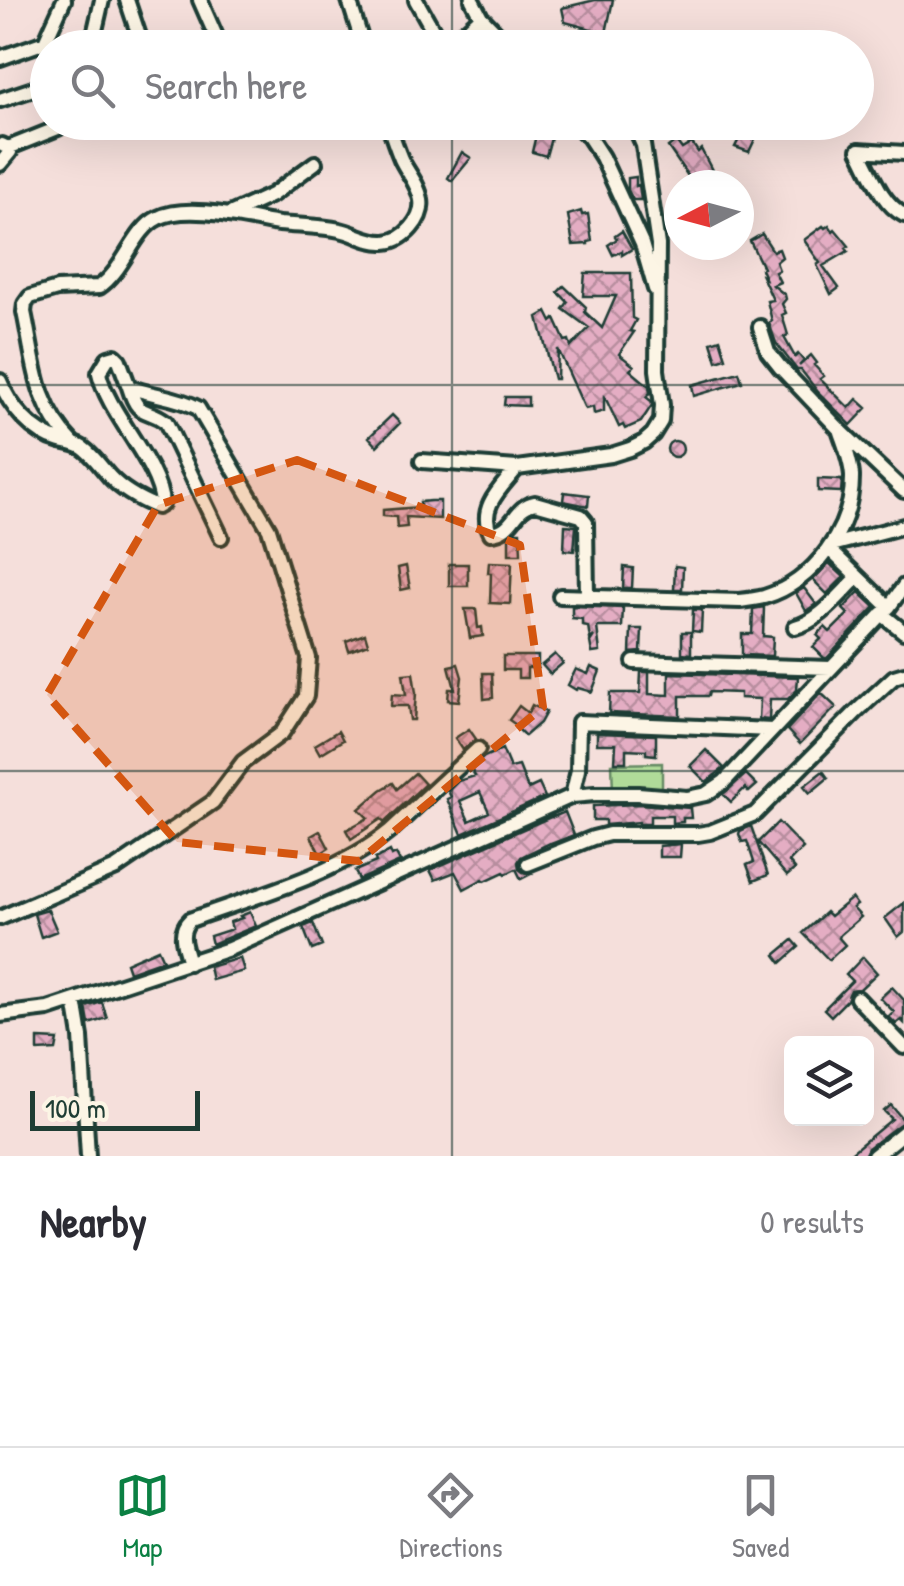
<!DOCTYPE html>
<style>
body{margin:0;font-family:"Patrick Hand",sans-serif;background:#f7f7f7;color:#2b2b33}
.controls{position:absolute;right:30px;bottom:30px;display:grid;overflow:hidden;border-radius:15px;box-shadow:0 10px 40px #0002}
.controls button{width:90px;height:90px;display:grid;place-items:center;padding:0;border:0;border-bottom:2px solid #e1e1e2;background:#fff;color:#2b2b33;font:50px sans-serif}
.compass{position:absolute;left:664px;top:170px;width:90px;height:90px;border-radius:50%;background:#fff;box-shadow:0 10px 40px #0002;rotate:264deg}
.scale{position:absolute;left:30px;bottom:25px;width:170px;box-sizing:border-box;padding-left:10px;border:5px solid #1f3d34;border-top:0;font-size:28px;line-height:35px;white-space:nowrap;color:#1f3d34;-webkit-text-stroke:8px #fcf5e5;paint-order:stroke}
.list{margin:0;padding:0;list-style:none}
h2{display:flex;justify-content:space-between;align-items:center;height:130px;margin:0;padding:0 40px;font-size:42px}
h2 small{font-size:32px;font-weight:400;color:#7c7c81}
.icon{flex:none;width:55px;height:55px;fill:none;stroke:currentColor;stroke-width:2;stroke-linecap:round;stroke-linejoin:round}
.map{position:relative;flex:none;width:904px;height:1156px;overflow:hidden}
.search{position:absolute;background:#fff;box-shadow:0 10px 40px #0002;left:30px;right:30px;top:30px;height:110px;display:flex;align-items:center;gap:25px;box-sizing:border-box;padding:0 35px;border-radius:55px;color:#7c7c81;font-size:38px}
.sheet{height:290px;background:#fff}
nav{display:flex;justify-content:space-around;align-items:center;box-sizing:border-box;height:140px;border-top:2px solid #e1e1e2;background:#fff;font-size:28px;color:#7c7c81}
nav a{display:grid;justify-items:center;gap:5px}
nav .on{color:#0b8043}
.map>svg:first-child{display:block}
.green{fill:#b0db99;stroke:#688c66;stroke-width:2.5}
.building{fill:url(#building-cross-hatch);stroke:#1f3d34;stroke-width:2.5;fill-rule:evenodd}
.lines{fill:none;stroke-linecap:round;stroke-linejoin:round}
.minor-casing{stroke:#1f3d34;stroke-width:20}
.minor{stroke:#fcf5e5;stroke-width:12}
.marked{fill:#d45610;fill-opacity:0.2;stroke:#d45610;stroke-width:8;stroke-dasharray:20 12;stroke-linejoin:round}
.grid{fill:none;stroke:#1f3d34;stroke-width:2.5;stroke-opacity:0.55}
</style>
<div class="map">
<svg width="904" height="1156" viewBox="0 0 904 1156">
<defs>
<pattern id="building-cross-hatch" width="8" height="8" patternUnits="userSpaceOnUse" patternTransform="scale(2.5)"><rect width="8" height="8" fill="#e4adc3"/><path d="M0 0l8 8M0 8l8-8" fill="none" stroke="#b88e9f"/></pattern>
</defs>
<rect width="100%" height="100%" fill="#f5dfdb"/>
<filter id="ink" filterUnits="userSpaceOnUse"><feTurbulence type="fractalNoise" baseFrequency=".01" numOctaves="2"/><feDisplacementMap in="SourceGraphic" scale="20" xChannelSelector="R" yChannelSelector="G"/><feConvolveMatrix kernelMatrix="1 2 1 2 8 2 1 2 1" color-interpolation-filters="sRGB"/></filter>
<g filter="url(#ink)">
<!-- green -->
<path class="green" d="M 662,763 L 662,790 L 613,791 L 612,764 Z"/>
<!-- building -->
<path class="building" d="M 595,0 L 613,0 L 606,33 L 565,22 L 562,8 Z
M 550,33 L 552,48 L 537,48 L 536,34 Z
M 477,34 L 482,39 L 485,36 L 492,43 L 491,48 L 464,46 Z
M 742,133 L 755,139 L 749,152 L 735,147 Z
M 536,135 L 551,138 L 546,156 L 532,152 Z
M 676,141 L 682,149 L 692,143 L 698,152 L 701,149 L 716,178 L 702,185 L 697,185 L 693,177 L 690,179 L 668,147 Z
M 462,152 L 471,158 L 452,181 L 448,178 Z
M 636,177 L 636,186 L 639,185 L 641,200 L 633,200 L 628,190 L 628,178 Z
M 581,211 L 582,215 L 588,214 L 592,241 L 588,242 L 588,244 L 573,245 L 568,215 Z
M 829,225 L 833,231 L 835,229 L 849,246 L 846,248 L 848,251 L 823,266 L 839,288 L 831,294 L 817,265 L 820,263 L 804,240 L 823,226 L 825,228 Z
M 622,231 L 632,249 L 622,255 L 622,251 L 613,255 L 608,245 L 617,239 L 615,236 Z
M 762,234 L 773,251 L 779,249 L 782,257 L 776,262 L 779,270 L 775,272 L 780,282 L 773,285 L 785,295 L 786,299 L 782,304 L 786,313 L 782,315 L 788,335 L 784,337 L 795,357 L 798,354 L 804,361 L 799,366 L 811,355 L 817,363 L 814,365 L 824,376 L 820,379 L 849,408 L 857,399 L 867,408 L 851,425 L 818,392 L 801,370 L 797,370 L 776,343 L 769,323 L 772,321 L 767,301 L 773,300 L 762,276 L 765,278 L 761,269 L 763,268 L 750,241 Z
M 585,273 L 631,273 L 632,318 L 636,320 L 630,331 L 634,332 L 619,354 L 634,366 L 630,370 L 649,386 L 650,393 L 646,397 L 651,401 L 652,405 L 641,422 L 625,429 L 623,425 L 619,427 L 604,395 L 604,411 L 594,414 L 593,407 L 585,409 L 558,349 L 557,379 L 554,379 L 538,317 L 547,312 L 552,322 L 555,319 L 565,341 L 569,340 L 571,347 L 589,328 L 563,309 L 568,302 L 558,292 L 564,286 L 586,307 L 585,312 L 602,328 L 616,296 L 583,296 Z
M 720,339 L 726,358 L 717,361 L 711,342 Z
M 739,372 L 742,382 L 694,396 L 692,385 Z
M 505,397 L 528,397 L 528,406 L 504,405 Z
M 392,415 L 400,423 L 377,446 L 369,437 Z
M667 449a8 8 0 1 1 16 0a8 8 0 1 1-16 0Z
M 818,479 L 842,480 L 841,492 L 818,491 Z
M 564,492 L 589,495 L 588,506 L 563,501 Z
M 431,501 L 440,501 L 440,519 L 406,517 L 407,527 L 397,528 L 396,517 L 383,516 L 383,510 L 420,507 L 420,502 Z
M 565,525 L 576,526 L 574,551 L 564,550 Z
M 515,532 L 520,532 L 521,554 L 509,554 L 509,537 Z
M 489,562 L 512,563 L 510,604 L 490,603 L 491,573 L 488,573 Z
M 829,563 L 844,577 L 827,594 L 813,580 Z
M 449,564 L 468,564 L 468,586 L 449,586 Z
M 406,566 L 410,588 L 401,590 L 398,568 Z
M 675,566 L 683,567 L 682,589 L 674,589 Z
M 624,567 L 633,568 L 632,588 L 623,588 Z
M 804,588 L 816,604 L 806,611 L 796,593 Z
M 859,592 L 875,607 L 827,658 L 824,658 L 813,647 L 821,639 L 817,635 L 825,627 L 830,632 L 848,614 L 843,609 Z
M 572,606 L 623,608 L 622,627 L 597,627 L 600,652 L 592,653 L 590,642 L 594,636 L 590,639 L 588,626 L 582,625 L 582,619 L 572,618 Z
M 764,607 L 763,636 L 773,637 L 772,656 L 742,655 L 742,634 L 752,634 L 753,609 Z
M 465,609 L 476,609 L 478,628 L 482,627 L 483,636 L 470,638 Z
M 693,610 L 702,610 L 701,632 L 692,631 Z
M 631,629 L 642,629 L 641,652 L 630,653 Z
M 682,632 L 691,632 L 691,654 L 682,653 Z
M 365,634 L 368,644 L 349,651 L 346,641 Z
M 555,654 L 563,663 L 550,674 L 542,665 Z
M 503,656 L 538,656 L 538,668 L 527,668 L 527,678 L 518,678 L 518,670 L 503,670 Z
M 458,664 L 462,677 L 459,701 L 448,700 L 449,689 L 455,689 L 449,666 Z
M 591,667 L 600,671 L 592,692 L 578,688 L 576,690 L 568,685 L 576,669 L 588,674 Z
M 641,672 L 649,672 L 649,694 L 669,695 L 669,673 L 798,677 L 797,690 L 788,699 L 770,699 L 769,720 L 759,719 L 760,699 L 740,698 L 740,693 L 709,692 L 708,696 L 680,696 L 680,716 L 609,713 L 610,693 L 640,693 Z
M 413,673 L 416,693 L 414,720 L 410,720 L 408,706 L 391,706 L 392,694 L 406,695 L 403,674 Z
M 483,673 L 492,673 L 493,698 L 484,699 Z
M 821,693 L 836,707 L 800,744 L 787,730 Z
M 532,705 L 546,712 L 540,723 L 525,736 L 517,728 L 519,727 L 509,720 L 519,706 L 528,713 Z
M 469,729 L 476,739 L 463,750 L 455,738 Z
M 338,731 L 343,740 L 320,754 L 315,745 Z
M 597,733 L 656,735 L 656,755 L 646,754 L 646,750 L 626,749 L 626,762 L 615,762 L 616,744 L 597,744 Z
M 502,749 L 510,768 L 519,766 L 528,789 L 539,784 L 545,797 L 462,834 L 447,799 L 451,797 L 448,791 L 458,781 L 475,776 L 471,769 L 484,757 ZM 480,792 L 489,812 L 469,821 L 460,801 Z
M 706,750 L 724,768 L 706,782 L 690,766 Z
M 823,771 L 828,778 L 810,793 L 804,786 Z
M 415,773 L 425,784 L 384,823 L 381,819 L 351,839 L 346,830 L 368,818 L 359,809 L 381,790 L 393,783 L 397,789 Z
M 746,774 L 757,785 L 749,792 L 745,788 L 731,802 L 723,794 Z
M 639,804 L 690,808 L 691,818 L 683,818 L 683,822 L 672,823 L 672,816 L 650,816 L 650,824 L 639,824 L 639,822 L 605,825 L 605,820 L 593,820 L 593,806 Z
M 565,812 L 574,835 L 551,844 L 550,843 L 521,857 L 518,862 L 519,869 L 523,872 L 531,874 L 521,879 L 516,869 L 506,874 L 504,872 L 485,881 L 483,879 L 464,889 L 455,872 L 435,880 L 430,870 L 553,816 L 553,817 Z
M 778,822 L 803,848 L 789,862 L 795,869 L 787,876 L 758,842 Z
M 751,826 L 768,875 L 753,881 L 747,865 L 754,862 L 747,841 L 742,842 L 739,834 L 740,831 Z
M 320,831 L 329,848 L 320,854 L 311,836 Z
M 681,844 L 680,857 L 659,857 L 659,846 Z
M 390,851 L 392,856 L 396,854 L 400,862 L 359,880 L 355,871 L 376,862 L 375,859 Z
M 852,898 L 857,905 L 853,908 L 861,917 L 840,935 L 839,938 L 845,945 L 829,960 L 803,933 L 826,912 L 830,916 Z
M 904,903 L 904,932 L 898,937 L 885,918 Z
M 48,910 L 57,931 L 41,937 L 34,914 Z
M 250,912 L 256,926 L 212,944 L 210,936 L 232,929 L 230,922 L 242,918 L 240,916 Z
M 313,923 L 322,946 L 312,950 L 303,927 Z
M 793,940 L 799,947 L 781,963 L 775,955 Z
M 158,949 L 163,960 L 129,972 L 126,963 Z
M 863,957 L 877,973 L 860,989 L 851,990 L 847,1000 L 831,1016 L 824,1009 L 852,981 L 846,975 Z
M 240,958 L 244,971 L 212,980 L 209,967 Z
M 892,987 L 904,1000 L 904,1023 L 901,1020 L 896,1024 L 889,1017 L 894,1012 L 880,998 Z
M 102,1002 L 107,1018 L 89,1024 L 86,1007 Z
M 38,1039 L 58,1040 L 56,1050 L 38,1051 Z
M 891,1105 L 904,1121 L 868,1148 L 864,1156 L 847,1156 L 892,1119 L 884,1111 Z"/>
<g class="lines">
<!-- minor casing -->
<g class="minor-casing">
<path id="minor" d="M 127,0 L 140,39 L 139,48
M 200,0 L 218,41 L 217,45 L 213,48
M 349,0 L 364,48
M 416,0 L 443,48
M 472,0 L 481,17 L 511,48
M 91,48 L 102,0
M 447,48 L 481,17
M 0,58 L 45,42 L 64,0
M 0,100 L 48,84
M 573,122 L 589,137 L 602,157 L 642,244 L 655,289
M 8,148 L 58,128 L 66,122
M 904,153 L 859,150 C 871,172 881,203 904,215
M 0,164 L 10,152 L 8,148 L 2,145
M 232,213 L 272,195 L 315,163
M 760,327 L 768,352 L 780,367 L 839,429 L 904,491
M 0,381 C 10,407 32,433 60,441 C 69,443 75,443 83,448 C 94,456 101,467 110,477 C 123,491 140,500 157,507 L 162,504 C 160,464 108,414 99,373 L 108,358 L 115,356 L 119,360 L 129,387 C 153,396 175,396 198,408 L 269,529 L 309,658 L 306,696 L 282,733 L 243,762 L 213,802 L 116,868 L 0,918
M 129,387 C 139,420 146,406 166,422 L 221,537
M 73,443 C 34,403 35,363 24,312 L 25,304 L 30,297 L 57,289 L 99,287 C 124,271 134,229 158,218 C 187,203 248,219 279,224 C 299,226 320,226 340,230 C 355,233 369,243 385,242 C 404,241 424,219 421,200 C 419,185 407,172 401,159 C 396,147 392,135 388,122
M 422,461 L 517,468
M 832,545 L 904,526
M 829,549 L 889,607
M 560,596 L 740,601 C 748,600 756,599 764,597 C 814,582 853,528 852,476 C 851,460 844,444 839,429
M 587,597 L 586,522 L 581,516 L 535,503 C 513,507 515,531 491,533 C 477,508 502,487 517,468 L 611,455 L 630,449 L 644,442 L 653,434 L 661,421 L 662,405 L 657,370 L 658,245 L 643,145 L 633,122
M 882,614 L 904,632
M 795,627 C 820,621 840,594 858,577
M 634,662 L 830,668
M 572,796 L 578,770 L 579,722 L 772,730
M 528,864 L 593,838 L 609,834 L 698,834 L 710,832 L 755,814 L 856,712 L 894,677 L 904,674
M 189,963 C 185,948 177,932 190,920 C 255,896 336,875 390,831 L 478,749
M 857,998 L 904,1047
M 75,1000 L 81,1037 L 88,1156
M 0,1015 L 48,1009 L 229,949 L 572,796 L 595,794 L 638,794 L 687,798 L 706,794 L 724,782 L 889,607 L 904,586
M 874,1156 L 904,1132"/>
</g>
<!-- minor -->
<use href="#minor" class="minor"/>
</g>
</g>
<!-- marked area -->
<path class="marked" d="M 297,460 L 520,545 L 543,707 L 359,861 L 177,842 L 47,695 L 158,505 Z"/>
<!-- grid -->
<path class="grid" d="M 452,0 L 452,48M 452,122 L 452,1156M 0,385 L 904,385M 0,771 L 904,771"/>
</svg>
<div class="controls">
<button><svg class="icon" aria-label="layers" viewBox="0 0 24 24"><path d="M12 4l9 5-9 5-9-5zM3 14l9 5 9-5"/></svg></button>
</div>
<svg class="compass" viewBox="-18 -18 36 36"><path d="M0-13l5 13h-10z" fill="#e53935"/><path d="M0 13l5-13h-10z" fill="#7c7c81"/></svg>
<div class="scale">100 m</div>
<div class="search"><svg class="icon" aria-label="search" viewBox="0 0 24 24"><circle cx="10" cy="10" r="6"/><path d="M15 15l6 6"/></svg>Search here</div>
</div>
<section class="sheet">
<h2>Nearby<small>0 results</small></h2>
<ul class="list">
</ul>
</section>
<nav>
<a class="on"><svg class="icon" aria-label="map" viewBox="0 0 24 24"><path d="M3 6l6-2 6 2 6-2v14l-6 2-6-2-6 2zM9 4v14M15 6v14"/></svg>Map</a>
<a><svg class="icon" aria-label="directions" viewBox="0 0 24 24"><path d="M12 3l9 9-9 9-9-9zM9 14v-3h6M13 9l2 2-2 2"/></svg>Directions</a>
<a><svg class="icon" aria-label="saved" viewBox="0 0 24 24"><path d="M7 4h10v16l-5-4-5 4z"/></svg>Saved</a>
</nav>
